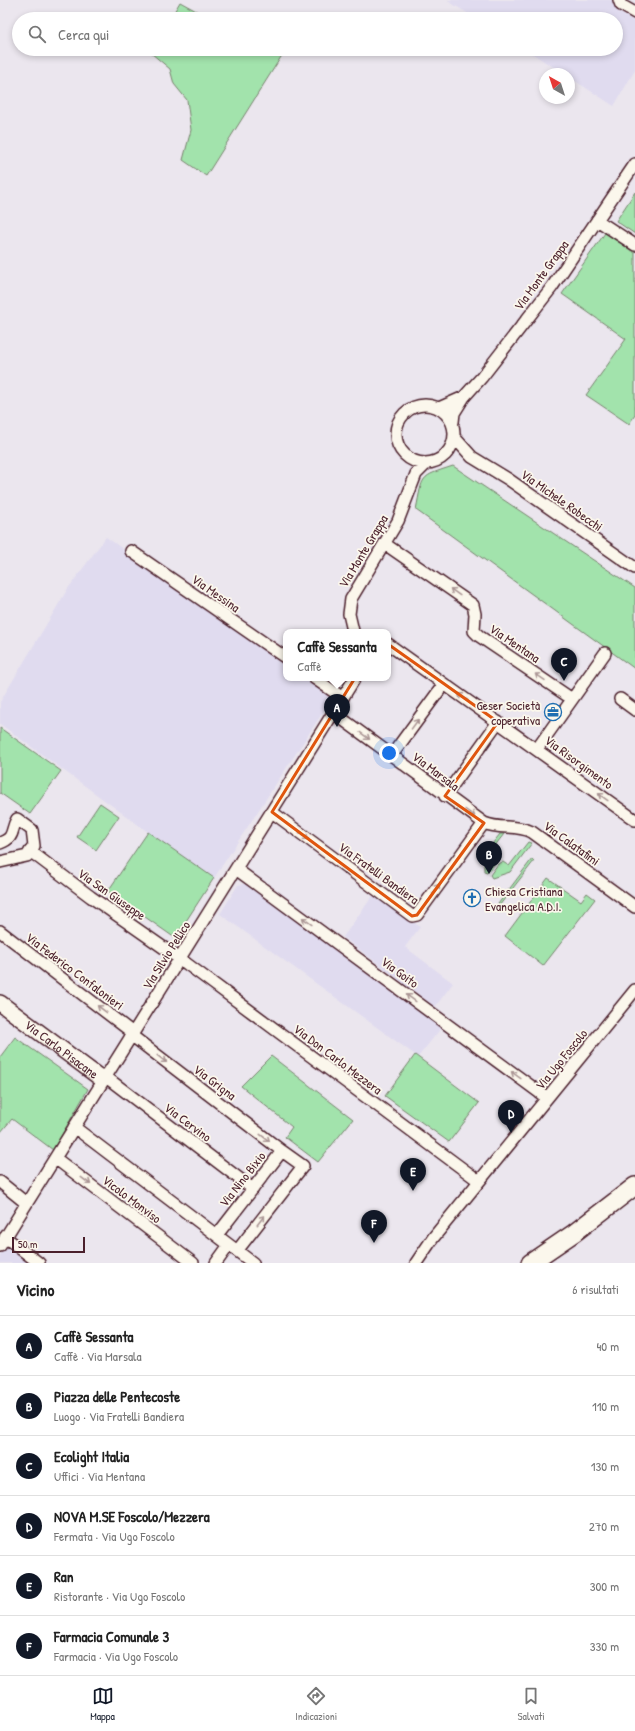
<!DOCTYPE html>
<html lang="it">
<meta charset="utf-8">
<style>
body{margin:0;font-family:"Patrick Hand",sans-serif;background:#f6f6f6;color:#222}
.compass{position:absolute;left:539px;top:68px;width:36px;height:36px;border-radius:50%;background:#fff;box-shadow:0 2px 6px #0003;rotate:321deg}
.scale{position:absolute;left:12px;bottom:10px;width:73px;box-sizing:border-box;padding-left:4px;border:2px solid #4a1f2b;border-top:0;font-size:11px;line-height:14px;white-space:nowrap;color:#4a1f2b;-webkit-text-stroke:3px #fbf7ec;paint-order:stroke}
.you{position:absolute;left:389px;top:753px;width:14px;height:14px;margin:-10px;border:3px solid #fff;border-radius:50%;background:#1a73e8;box-shadow:0 0 0 6px #1a73e833}
.badge{display:grid;place-items:center;width:26px;height:26px;border-radius:50%;background:#111827;color:#fff;font-size:13px;font-weight:700}
.pin{position:absolute;translate:-50% -33px;filter:drop-shadow(0 1px 2px #0008)}
.pin::after{content:'';position:absolute;top:21px;width:14px;height:12px;background:inherit;clip-path:polygon(0 0,100% 0,50% 100%)}
.popup{position:absolute;left:283px;top:629px;width:108px;height:52px;box-sizing:border-box;display:grid;place-content:center;border-radius:8px;background:#fff;filter:drop-shadow(0 1px 3px #0005);font-size:13px;white-space:nowrap;color:#767676}
.popup b{font-size:15px;color:#222}
.popup::after{content:'';position:absolute;left:50%;top:100%;margin-left:-8px;border:8px solid transparent;border-top-color:#fff}
.list{margin:0;padding:0;list-style:none}
h2{display:flex;justify-content:space-between;align-items:center;height:52px;margin:0;padding:0 16px;font-size:17px}
h2 small{font-size:13px;font-weight:400;color:#767676}
.list li{display:grid;grid-template-columns:26px 1fr auto;gap:12px;align-items:center;box-sizing:border-box;height:60px;padding:0 16px;border-top:1px solid #e0e0e0}
.list b{display:block;font-size:15px;white-space:nowrap}
.list p{margin:0;font-size:13px;white-space:nowrap;color:#767676}
.list em{font-size:13px;font-style:normal;color:#767676}
.icon{flex:none;width:22px;height:22px;fill:none;stroke:currentColor;stroke-width:2;stroke-linecap:round;stroke-linejoin:round}
.map{position:relative;flex:none;width:635px;height:1263px;overflow:hidden}
.search{position:absolute;background:#fff;box-shadow:0 2px 6px #0003;left:12px;right:12px;top:12px;height:44px;display:flex;align-items:center;gap:10px;box-sizing:border-box;padding:0 14px;border-radius:22px;color:#767676;font-size:15px}
.sheet{height:412px;background:#fff}
nav{display:flex;justify-content:space-around;align-items:center;box-sizing:border-box;height:56px;border-top:1px solid #e0e0e0;background:#fff;font-size:11px;color:#767676}
nav a{display:grid;justify-items:center;gap:2px}
nav .on{color:#111827}
.map>svg:first-child{display:block}
.built{fill:#e0dbef}
.green{fill:#a2e3ac;stroke:#76816c}
.lines{fill:none;stroke-linecap:round;stroke-linejoin:round}
.street-casing{stroke:#4a1f2b;stroke-width:14}
.secondary-casing{stroke:#4a1f2b;stroke-width:18}
.primary-casing{stroke:#4a1f2b;stroke-width:20}
.street{stroke:#fbf7ec;stroke-width:11}
.secondary{stroke:#fbf7ec;stroke-width:15}
.primary{stroke:#fbf7ec;stroke-width:17}
.oneway{stroke:#ab9695}
.marked{fill:none;stroke:#e0560e;stroke-width:3;stroke-linejoin:round}
.labels{text-anchor:middle;dominant-baseline:central;stroke-width:3.5;stroke-linejoin:round;paint-order:stroke}
.street-label{font-size:13px;fill:#4a1f2b;stroke:#fbf7ec}
.poi-label{font-size:13px;fill:#4a1f2b;stroke:#fbf7ec;text-anchor:end}
</style>
<div class="map">
<svg width="635" height="1263" viewBox="0 0 635 1263">
<rect width="100%" height="100%" fill="#ebe6ee"/>
<filter id="ink" filterUnits="userSpaceOnUse"><feTurbulence type="fractalNoise" baseFrequency=".025" numOctaves="2"/><feDisplacementMap in="SourceGraphic" scale="8" xChannelSelector="R" yChannelSelector="G"/><feConvolveMatrix kernelMatrix="1 2 1 2 8 2 1 2 1" color-interpolation-filters="sRGB"/></filter>
<g filter="url(#ink)">
<!-- built -->
<path class="built" d="M 446,0 L 612,0 L 617,11 L 635,22 L 635,70 L 614,106 L 569,77 L 569,74 L 564,74 L 525,49 L 616,49 L 616,19 L 477,19 Z
M 106,537 L 286,665 L 286,678 L 305,678 L 333,697 L 214,878 L 148,832 L 0,724 L 0,702 L 67,590 Z
M 245,884 L 442,1027 L 418,1057 L 220,914 L 238,885 Z
M 374,894 L 420,927 L 405,947 L 453,983 L 435,1007 L 343,937 Z
M 7,1244 L 31,1263 L 0,1263 L 0,1255 Z"/>
<!-- green -->
<path class="green" d="M 180,2 L 211,19 L 170,19 Z
M 154,49 L 264,49 L 268,52 L 270,49 L 286,49 L 206,176 L 183,160 L 191,130 L 187,100 L 174,84 L 170,69 L 151,53 Z
M 635,192 L 635,234 L 616,221 Z
M 605,233 L 635,253 L 635,415 L 629,424 L 586,395 L 626,339 L 562,294 Z
M 453,466 L 635,588 L 635,669 L 416,510 C 423,475 419,477 453,466 Z
M 0,728 L 61,771 L 30,814 L 0,793 Z
M 100,803 L 119,816 L 96,850 L 77,837 Z
M 148,832 L 214,878 L 175,938 L 108,891 Z
M 500,834 L 504,834 L 490,852 L 495,856 L 496,862 L 487,873 L 484,872 L 484,854 Z
M 528,842 L 532,843 L 510,872 L 492,878 L 490,875 L 498,864 L 503,862 L 509,866 Z
M 532,859 L 534,861 L 499,906 L 498,904 Z
M 548,878 L 581,901 L 587,893 L 595,899 L 543,966 L 505,936 Z
M 15,1037 L 88,1089 L 53,1150 L 12,1119 L 0,1133 L 0,1057 Z
M 415,1055 L 479,1103 L 449,1142 L 385,1096 Z
M 271,1056 L 353,1119 L 318,1162 L 285,1137 L 292,1127 L 241,1086 Z"/>
<g class="lines">
<!-- street casing -->
<g class="street-casing">
<path id="street" d="M 619,0 L 621,5 L 635,13
M 597,220 L 635,245
M396 434a29 29 0 1 1 58 0a29 29 0 1 1-58 0Z
M 439,408 L 464,397
M 453,422 L 454,413 L 464,397 L 482,377 L 552,287 L 635,164
M 455,438 L 472,457 L 508,479 L 635,568
M 385,544 L 473,605 L 475,614 L 474,631 L 479,636 L 572,699
M 131,551 L 286,658
M 353,631 L 349,614 L 351,599 L 398,521 L 416,474 L 426,464
M 388,644 L 635,820
M 314,678 L 343,698
M 620,699 L 635,710
M 334,713 L 484,823 C 500,830 516,824 532,832 L 635,907
M 537,749 L 605,653
M 392,755 L 444,684
M 445,796 L 498,722
M 272,812 L 412,916 L 417,915 L 484,823
M 0,843 C 16,837 10,831 17,819 L 32,830 L 34,846 L 27,856 L 0,862
M 30,851 L 91,897 L 187,964 L 479,1181
M 236,869 L 547,1098
M 0,931 L 133,1033
M 131,1035 L 282,1151
M 106,1077 L 253,1189
M 74,1127 L 253,1263
M 55,1158 L 193,1263
M 0,1182 L 26,1203
M 217,1235 L 282,1151 L 303,1166 L 237,1251
M 5,1237 L 39,1263
M 0,1246 L 355,678
M 216,1263 L 229,1245
M 416,1263 L 433,1238 L 635,990"/>
</g>
<!-- secondary casing -->
<g class="secondary-casing">
<g id="secondary">
<path id="s1" d="M 0,1003 L 99,1077 L 106,1077"/>
</g>
</g>
<!-- primary casing -->
<g class="primary-casing">
<path id="primary" d="M 530,1263 L 574,1233 L 635,1186"/>
</g>
<!-- street -->
<use href="#street" class="street"/>
<!-- secondary -->
<use href="#secondary" class="secondary"/>
<!-- primary -->
<use href="#primary" class="primary"/>
</g>
<!-- one-way arrows -->
<defs><path id="oneway-shaft" d="M-6 0H5M1.5-3L5.5 0L1.5 3" fill="none" stroke-width="1.6" stroke-linecap="round" stroke-linejoin="round"/></defs>
<g class="oneway">
<use href="#oneway-shaft" transform="translate(455 592) rotate(-144)"/>
<use href="#oneway-shaft" transform="translate(540 677) rotate(-146)"/>
<use href="#oneway-shaft" transform="translate(463 697) rotate(-145)"/>
<use href="#oneway-shaft" transform="translate(415 724) rotate(-54)"/>
<use href="#oneway-shaft" transform="translate(365 736) rotate(36)"/>
<use href="#oneway-shaft" transform="translate(603 797) rotate(-144)"/>
<use href="#oneway-shaft" transform="translate(470 813) rotate(35)"/>
<use href="#oneway-shaft" transform="translate(304 836) rotate(37)"/>
<use href="#oneway-shaft" transform="translate(436 889) rotate(-54)"/>
<use href="#oneway-shaft" transform="translate(307 921) rotate(-144)"/>
<use href="#oneway-shaft" transform="translate(411 998) rotate(-144)"/>
<use href="#oneway-shaft" transform="translate(102 1009) rotate(-143)"/>
<use href="#oneway-shaft" transform="translate(162 1059) rotate(37)"/>
<use href="#oneway-shaft" transform="translate(516 1075) rotate(-144)"/>
<use href="#oneway-shaft" transform="translate(265 1138) rotate(37)"/>
<use href="#oneway-shaft" transform="translate(86 1181) rotate(37)"/>
<use href="#oneway-shaft" transform="translate(261 1220) rotate(-52)"/>
</g>
</g>
<!-- marked area -->
<path class="marked" d="M 385,642 L 498,722 L 445,796 L 484,823 L 417,915 L 412,916 L 272,812 L 371,652 L 376,645 Z"/>
<!-- icons -->
<defs>
<g id="office-ring" transform="scale(0.9)"><circle r="9.5" fill="#fbf7ec" stroke="#1f6fb2" stroke-width="1.5"/><path d="M-6-3h4V-5.5h4V-3h4V5H-6ZM-1-4.5V-3h2v-1.5ZM-6 0V1H6V0Z" fill="#1f6fb2"/></g>
<g id="church-ring" transform="scale(0.9)"><circle r="9.5" fill="#fbf7ec" stroke="#1f6fb2" stroke-width="1.5"/><path d="M-1.2-6h2.4v3.5h3.3v2.4h-3.3V6h-2.4V-.1h-3.3v-2.4h3.3Z" fill="#1f6fb2"/></g>
</defs>
<g fill-rule="evenodd">
<use href="#office-ring" x="553" y="712"/>
<use href="#church-ring" x="472" y="898"/>
</g>
<g class="labels">
<!-- street labels -->
<g class="street-label">
<text transform="translate(541 275) rotate(-54)">Via Monte Grappa</text>
<text transform="translate(562 500) rotate(35)">Via Michele Robecchi</text>
<text transform="translate(363 551) rotate(-59)">Via Monte Grappa</text>
<text transform="translate(216 593) rotate(35)">Via Messina</text>
<text transform="translate(515 643) rotate(34)">Via Mentana</text>
<text transform="translate(579 762) rotate(36)">Via Risorgimento</text>
<text transform="translate(436 771) rotate(37)">Via Marsala</text>
<text transform="translate(572 843) rotate(36)">Via Calatafimi</text>
<text transform="translate(379 873) rotate(36)">Via Fratelli Bandiera</text>
<text transform="translate(112 894) rotate(35)">Via San Giuseppe</text>
<text transform="translate(166 955) rotate(-58)">Via Silvio Pellico</text>
<text transform="translate(75 971) rotate(37)">Via Federico Confalonieri</text>
<text transform="translate(400 972) rotate(36)">Via Goito</text>
<text stroke="none"><textPath href="#s1" startOffset="77">Via Carlo Pisacane</textPath></text>
<text transform="translate(338 1059) rotate(37)">Via Don Carlo Mezzera</text>
<text transform="translate(561 1059) rotate(-51)">Via Ugo Foscolo</text>
<text transform="translate(215 1082) rotate(37)">Via Grigna</text>
<text transform="translate(188 1122) rotate(37)">Via Cervino</text>
<text transform="translate(242 1179) rotate(-52)">Via Nino Bixio</text>
<text transform="translate(132 1199) rotate(37)">Vicolo Monviso</text>
</g>
<!-- poi labels -->
<g class="poi-label">
<text x="540" y="705">Geser Società<tspan x="540" dy="15">coperativa</tspan></text>
<text x="485" y="891" text-anchor="start">Chiesa Cristiana<tspan x="485" dy="15">Evangelica A.D.I.</tspan></text>
</g>
</g>
</svg>
<svg class="compass" viewBox="-18 -18 36 36"><path d="M0-13l5 13h-10z" fill="#e53935"/><path d="M0 13l5-13h-10z" fill="#767676"/></svg>
<div class="scale">50 m</div>
<div class="you"></div>
<div class="pin badge" style="left:337px;top:727px">A</div>
<div class="popup"><b>Caffè Sessanta</b>Caffè</div>
<div class="pin badge" style="left:489px;top:874px">B</div>
<div class="pin badge" style="left:564px;top:681px">C</div>
<div class="pin badge" style="left:511px;top:1133px">D</div>
<div class="pin badge" style="left:413px;top:1191px">E</div>
<div class="pin badge" style="left:374px;top:1243px">F</div>
<div class="search"><svg class="icon" aria-label="search" viewBox="0 0 24 24"><circle cx="10" cy="10" r="6"/><path d="M15 15l6 6"/></svg>Cerca qui</div>
</div>
<section class="sheet">
<h2>Vicino<small>6 risultati</small></h2>
<ul class="list">
<li><span class="badge">A</span><div><b>Caffè Sessanta</b><p>Caffè · Via Marsala</p></div><em>40 m</em></li>
<li><span class="badge">B</span><div><b>Piazza delle Pentecoste</b><p>Luogo · Via Fratelli Bandiera</p></div><em>110 m</em></li>
<li><span class="badge">C</span><div><b>Ecolight Italia</b><p>Uffici · Via Mentana</p></div><em>130 m</em></li>
<li><span class="badge">D</span><div><b>NOVA M.SE Foscolo/Mezzera</b><p>Fermata · Via Ugo Foscolo</p></div><em>270 m</em></li>
<li><span class="badge">E</span><div><b>Ran</b><p>Ristorante · Via Ugo Foscolo</p></div><em>300 m</em></li>
<li><span class="badge">F</span><div><b>Farmacia Comunale 3</b><p>Farmacia · Via Ugo Foscolo</p></div><em>330 m</em></li>
</ul>
</section>
<nav>
<a class="on"><svg class="icon" aria-label="map" viewBox="0 0 24 24"><path d="M3 6l6-2 6 2 6-2v14l-6 2-6-2-6 2zM9 4v14M15 6v14"/></svg>Mappa</a>
<a><svg class="icon" aria-label="directions" viewBox="0 0 24 24"><path d="M12 3l9 9-9 9-9-9zM9 14v-3h6M13 9l2 2-2 2"/></svg>Indicazioni</a>
<a><svg class="icon" aria-label="saved" viewBox="0 0 24 24"><path d="M7 4h10v16l-5-4-5 4z"/></svg>Salvati</a>
</nav>
